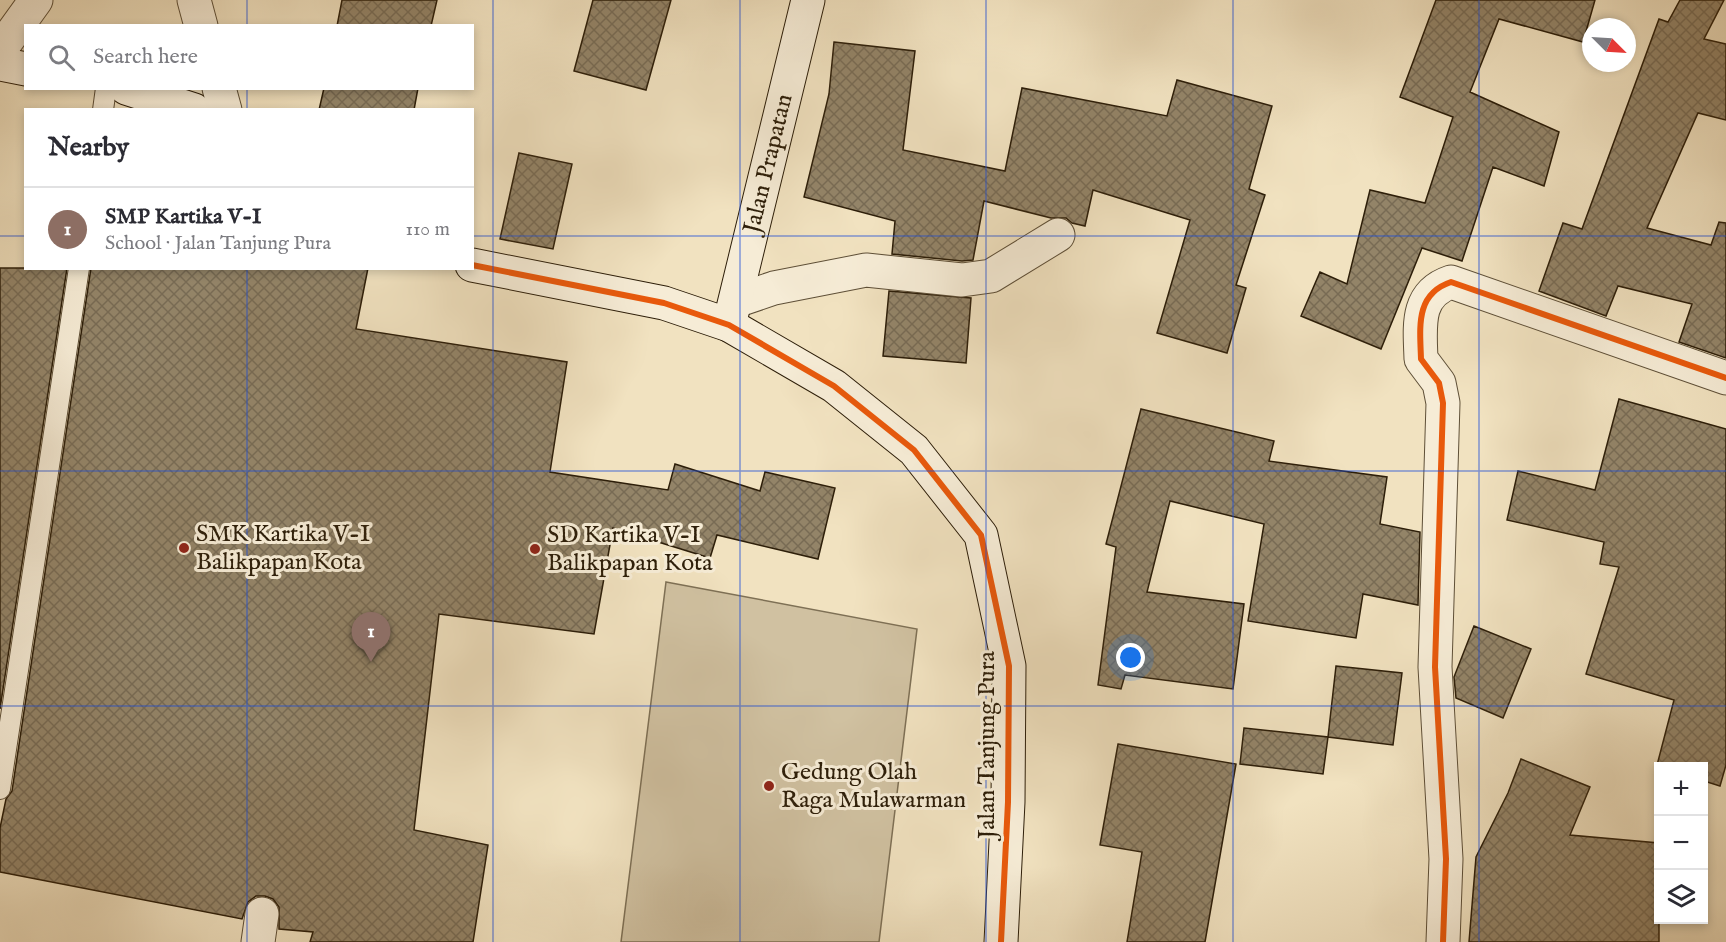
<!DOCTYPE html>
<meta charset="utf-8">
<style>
body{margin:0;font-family:"IM FELL English",serif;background:#f2f2f3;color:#2b2b33}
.controls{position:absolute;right:18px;bottom:18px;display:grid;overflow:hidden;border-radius:0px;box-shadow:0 3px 9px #0003}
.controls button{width:54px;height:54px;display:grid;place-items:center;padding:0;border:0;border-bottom:2px solid #e1e1e2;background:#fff;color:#2b2b33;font:30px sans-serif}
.compass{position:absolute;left:1582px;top:18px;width:54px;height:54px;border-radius:50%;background:#fff;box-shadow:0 3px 9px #0003;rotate:114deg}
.you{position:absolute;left:1131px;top:658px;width:21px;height:21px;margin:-15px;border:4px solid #fff;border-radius:50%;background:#1a73e8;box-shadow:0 0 0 9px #1a73e833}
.badge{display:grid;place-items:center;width:39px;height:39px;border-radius:50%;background:#1a73e8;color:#fff;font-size:20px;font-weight:700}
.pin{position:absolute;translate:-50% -50px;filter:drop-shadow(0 2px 3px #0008)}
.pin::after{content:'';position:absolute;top:32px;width:21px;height:18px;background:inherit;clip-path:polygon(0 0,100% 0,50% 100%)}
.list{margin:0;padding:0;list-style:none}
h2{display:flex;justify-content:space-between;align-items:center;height:78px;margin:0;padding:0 24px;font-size:26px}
h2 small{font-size:20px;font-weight:400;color:#7c7c81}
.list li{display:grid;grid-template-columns:39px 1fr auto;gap:18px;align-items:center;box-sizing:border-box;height:84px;padding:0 24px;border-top:2px solid #e1e1e2}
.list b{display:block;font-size:22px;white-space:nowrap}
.list p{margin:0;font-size:20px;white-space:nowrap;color:#7c7c81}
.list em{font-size:20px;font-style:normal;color:#7c7c81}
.icon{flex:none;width:33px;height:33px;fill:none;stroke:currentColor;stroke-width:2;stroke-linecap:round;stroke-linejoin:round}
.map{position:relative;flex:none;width:1726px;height:942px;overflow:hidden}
.search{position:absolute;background:#fff;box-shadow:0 3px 9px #0003;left:24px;top:24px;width:450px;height:66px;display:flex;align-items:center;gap:15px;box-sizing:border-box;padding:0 21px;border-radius:0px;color:#7c7c81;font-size:22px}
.panel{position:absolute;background:#fff;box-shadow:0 3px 9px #0003;left:24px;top:108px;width:450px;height:162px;border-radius:0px}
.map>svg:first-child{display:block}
.garden{fill:#d0c1a1;stroke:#7e7055;stroke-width:1.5}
.building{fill:url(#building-cross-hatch);stroke:#2d1e09;stroke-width:1.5}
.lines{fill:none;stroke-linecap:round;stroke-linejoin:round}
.lane-casing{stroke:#5e4f37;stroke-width:22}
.street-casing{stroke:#5e4f37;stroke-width:35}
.secondary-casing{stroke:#2d1e09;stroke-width:35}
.lane{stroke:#f6ecd6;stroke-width:20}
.street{stroke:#f6ecd6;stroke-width:33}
.secondary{stroke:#f6ecd6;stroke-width:33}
.cycleway-casing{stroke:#f6ecd6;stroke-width:10}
.cycleway{stroke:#e8590c;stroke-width:6}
.grid{fill:none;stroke:#1d4ed8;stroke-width:1.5;stroke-opacity:0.55}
.poi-dot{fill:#8f2418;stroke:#f6ecd6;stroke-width:2}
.labels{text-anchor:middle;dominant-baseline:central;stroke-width:6;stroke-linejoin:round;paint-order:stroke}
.street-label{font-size:24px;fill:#2d1e09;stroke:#f6ecd6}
.poi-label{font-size:24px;fill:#2d1e09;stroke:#f6ecd6;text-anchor:start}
</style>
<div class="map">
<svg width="1726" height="942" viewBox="0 0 1726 942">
<defs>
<pattern id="building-cross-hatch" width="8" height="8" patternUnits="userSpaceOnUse" patternTransform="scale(1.5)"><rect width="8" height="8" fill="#938468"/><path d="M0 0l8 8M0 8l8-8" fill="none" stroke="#786b54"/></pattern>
</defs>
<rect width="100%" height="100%" fill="#f1e2c0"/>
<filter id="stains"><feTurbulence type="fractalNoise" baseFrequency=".00333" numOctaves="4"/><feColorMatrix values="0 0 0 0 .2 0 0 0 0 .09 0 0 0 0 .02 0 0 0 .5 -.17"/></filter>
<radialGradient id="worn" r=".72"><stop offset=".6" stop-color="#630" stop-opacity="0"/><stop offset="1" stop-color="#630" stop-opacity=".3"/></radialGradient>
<!-- garden -->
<path class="garden" d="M 666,582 L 917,629 L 879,942 L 621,942 Z"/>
<!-- building -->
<path class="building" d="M 342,0 L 437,0 L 431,26 L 337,26 Z
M 593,0 L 671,0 L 646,90 L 574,71 Z
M 1436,0 L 1595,0 L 1583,42 L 1499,19 L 1470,92 L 1559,132 L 1544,186 L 1493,167 L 1462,261 L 1422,248 L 1381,349 L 1301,316 L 1320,272 L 1347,284 L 1370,190 L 1425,203 L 1453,117 L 1400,97 Z
M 1680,0 L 1724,0 L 1704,39 L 1726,44 L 1726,120 L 1698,113 L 1647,228 L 1711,245 L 1719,222 L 1726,223 L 1726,358 L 1679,342 L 1692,304 L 1618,286 L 1606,316 L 1539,291 L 1563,223 L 1582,229 L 1659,19 L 1668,22 Z
M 834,42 L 915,51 L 903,150 L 1005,171 L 1022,88 L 1167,116 L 1177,80 L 1272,106 L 1249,189 L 1265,195 L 1236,285 L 1246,288 L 1227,353 L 1157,333 L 1190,220 L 1093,190 L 1085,226 L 1072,223 L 1066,218 L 1051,218 L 984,201 L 973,260 L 962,261 L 892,254 L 895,221 L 804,197 L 829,94 Z
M 324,88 L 418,88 L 414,110 L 319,110 Z
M 519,153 L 572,164 L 553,249 L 500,239 Z
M 0,268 L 67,268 L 0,709 Z
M 91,268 L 368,268 L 356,329 L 567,362 L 550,472 L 668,490 L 675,464 L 760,491 L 765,472 L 835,488 L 818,559 L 717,535 L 710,558 L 613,528 L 594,634 L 439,614 L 414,830 L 488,845 L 473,942 L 310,942 L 313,932 L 279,929 L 279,907 L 273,899 L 265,896 L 256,896 L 248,902 L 242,919 L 0,872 L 0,828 L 6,799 L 12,791 Z
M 889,291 L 971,298 L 966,363 L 883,356 Z
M 1619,399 L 1726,429 L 1726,765 L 1720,786 L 1704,781 L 1704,766 L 1659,766 L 1659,770 L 1656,769 L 1674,700 L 1586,674 L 1619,567 L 1600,564 L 1604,542 L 1507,520 L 1518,471 L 1595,490 Z
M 1141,409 L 1274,441 L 1269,461 L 1387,477 L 1380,524 L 1420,532 L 1418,605 L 1363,594 L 1356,638 L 1248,621 L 1264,524 L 1170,501 L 1147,592 L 1244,604 L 1233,689 L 1125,675 L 1121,689 L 1098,685 L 1116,547 L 1106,544 Z
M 1474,626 L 1531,649 L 1503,718 L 1456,698 L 1454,677 Z
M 1336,666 L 1402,673 L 1393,745 L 1328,737 Z
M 1244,728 L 1328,737 L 1323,774 L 1240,764 Z
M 1118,744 L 1236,764 L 1205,942 L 1127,942 L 1142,852 L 1100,845 Z
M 1521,759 L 1590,787 L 1570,835 L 1659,843 L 1659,942 L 1469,942 L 1476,857 L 1508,793 Z"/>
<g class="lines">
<!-- lane casing -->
<g class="lane-casing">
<path id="lane" d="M 103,110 L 106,88
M 0,789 L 79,268"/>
</g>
<!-- street casing -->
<g class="street-casing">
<path id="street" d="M 194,0 L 201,26
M 0,50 L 36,0
M 219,88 L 225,110
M 736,301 L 774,288 L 866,270 L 962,280 L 991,276 L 1058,235
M 258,942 L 262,914
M 1443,942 L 1446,859 L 1435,667 L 1443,403 L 1439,383 L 1421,359 C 1420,327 1415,294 1451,282 L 1726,378"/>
</g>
<!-- secondary casing -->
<g class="secondary-casing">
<g id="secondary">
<path d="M 0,64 L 26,69"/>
<path d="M 126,88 L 194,110"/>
<path d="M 472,265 L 664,303 L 729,325 L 834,386 L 914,450 L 981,535 L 1009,666 L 1008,802 L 1001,942"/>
<path id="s1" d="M 729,325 L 808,0"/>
</g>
</g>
<!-- lane -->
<use href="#lane" class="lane"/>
<!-- street -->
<use href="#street" class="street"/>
<!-- secondary -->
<use href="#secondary" class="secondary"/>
<!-- cycleway casing -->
<g class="cycleway-casing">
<path id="cycleway" d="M 472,265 L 664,303 L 729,325 L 834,386 L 914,450 L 981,535 L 1009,666 L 1008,802 L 1001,942
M 1443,942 L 1446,859 L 1435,667 L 1443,403 L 1439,383 L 1421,359 C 1420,327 1415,294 1451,282 L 1726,378"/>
</g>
<!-- cycleway -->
<use href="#cycleway" class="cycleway"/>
</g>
<!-- grid -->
<path class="grid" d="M 247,0 L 247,26M 493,0 L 493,942M 740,0 L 740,942M 986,0 L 986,942M 1233,0 L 1233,942M 1479,0 L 1479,942M 247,88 L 247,110M 0,236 L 26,236M 472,236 L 1726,236M 247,268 L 247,942M 0,471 L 1726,471M 0,706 L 1726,706"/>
<!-- markers -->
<g class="poi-dot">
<circle cx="184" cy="548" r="6"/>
<circle cx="535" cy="549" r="6"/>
<circle cx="769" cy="786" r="6"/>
</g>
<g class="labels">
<!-- street labels -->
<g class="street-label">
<text stroke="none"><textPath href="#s1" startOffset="166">Jalan Prapatan</textPath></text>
<text transform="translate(987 745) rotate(-90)">Jalan Tanjung Pura</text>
</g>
<!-- poi labels -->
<g class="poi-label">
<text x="196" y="534">SMK Kartika V-I<tspan x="196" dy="28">Balikpapan Kota</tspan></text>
<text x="547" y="535">SD Kartika V-I<tspan x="547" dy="28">Balikpapan Kota</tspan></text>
<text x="781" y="772">Gedung Olah<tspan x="781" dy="28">Raga Mulawarman</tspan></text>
</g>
</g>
<rect width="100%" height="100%" filter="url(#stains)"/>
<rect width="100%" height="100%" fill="url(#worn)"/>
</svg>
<div class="controls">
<button>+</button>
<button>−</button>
<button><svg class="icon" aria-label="layers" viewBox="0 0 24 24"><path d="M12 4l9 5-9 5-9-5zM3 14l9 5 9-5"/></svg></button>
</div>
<svg class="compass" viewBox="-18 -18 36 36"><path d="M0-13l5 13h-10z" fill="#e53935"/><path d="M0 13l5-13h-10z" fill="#7c7c81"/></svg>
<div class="you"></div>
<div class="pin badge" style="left:371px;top:662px;background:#8d6e63">1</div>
<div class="search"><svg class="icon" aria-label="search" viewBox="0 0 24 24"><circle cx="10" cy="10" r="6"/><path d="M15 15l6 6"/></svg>Search here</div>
<section class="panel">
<h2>Nearby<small></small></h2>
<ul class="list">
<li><span class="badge" style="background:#8d6e63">1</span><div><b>SMP Kartika V-I</b><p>School · Jalan Tanjung Pura</p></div><em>110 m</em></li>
</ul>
</section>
</div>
